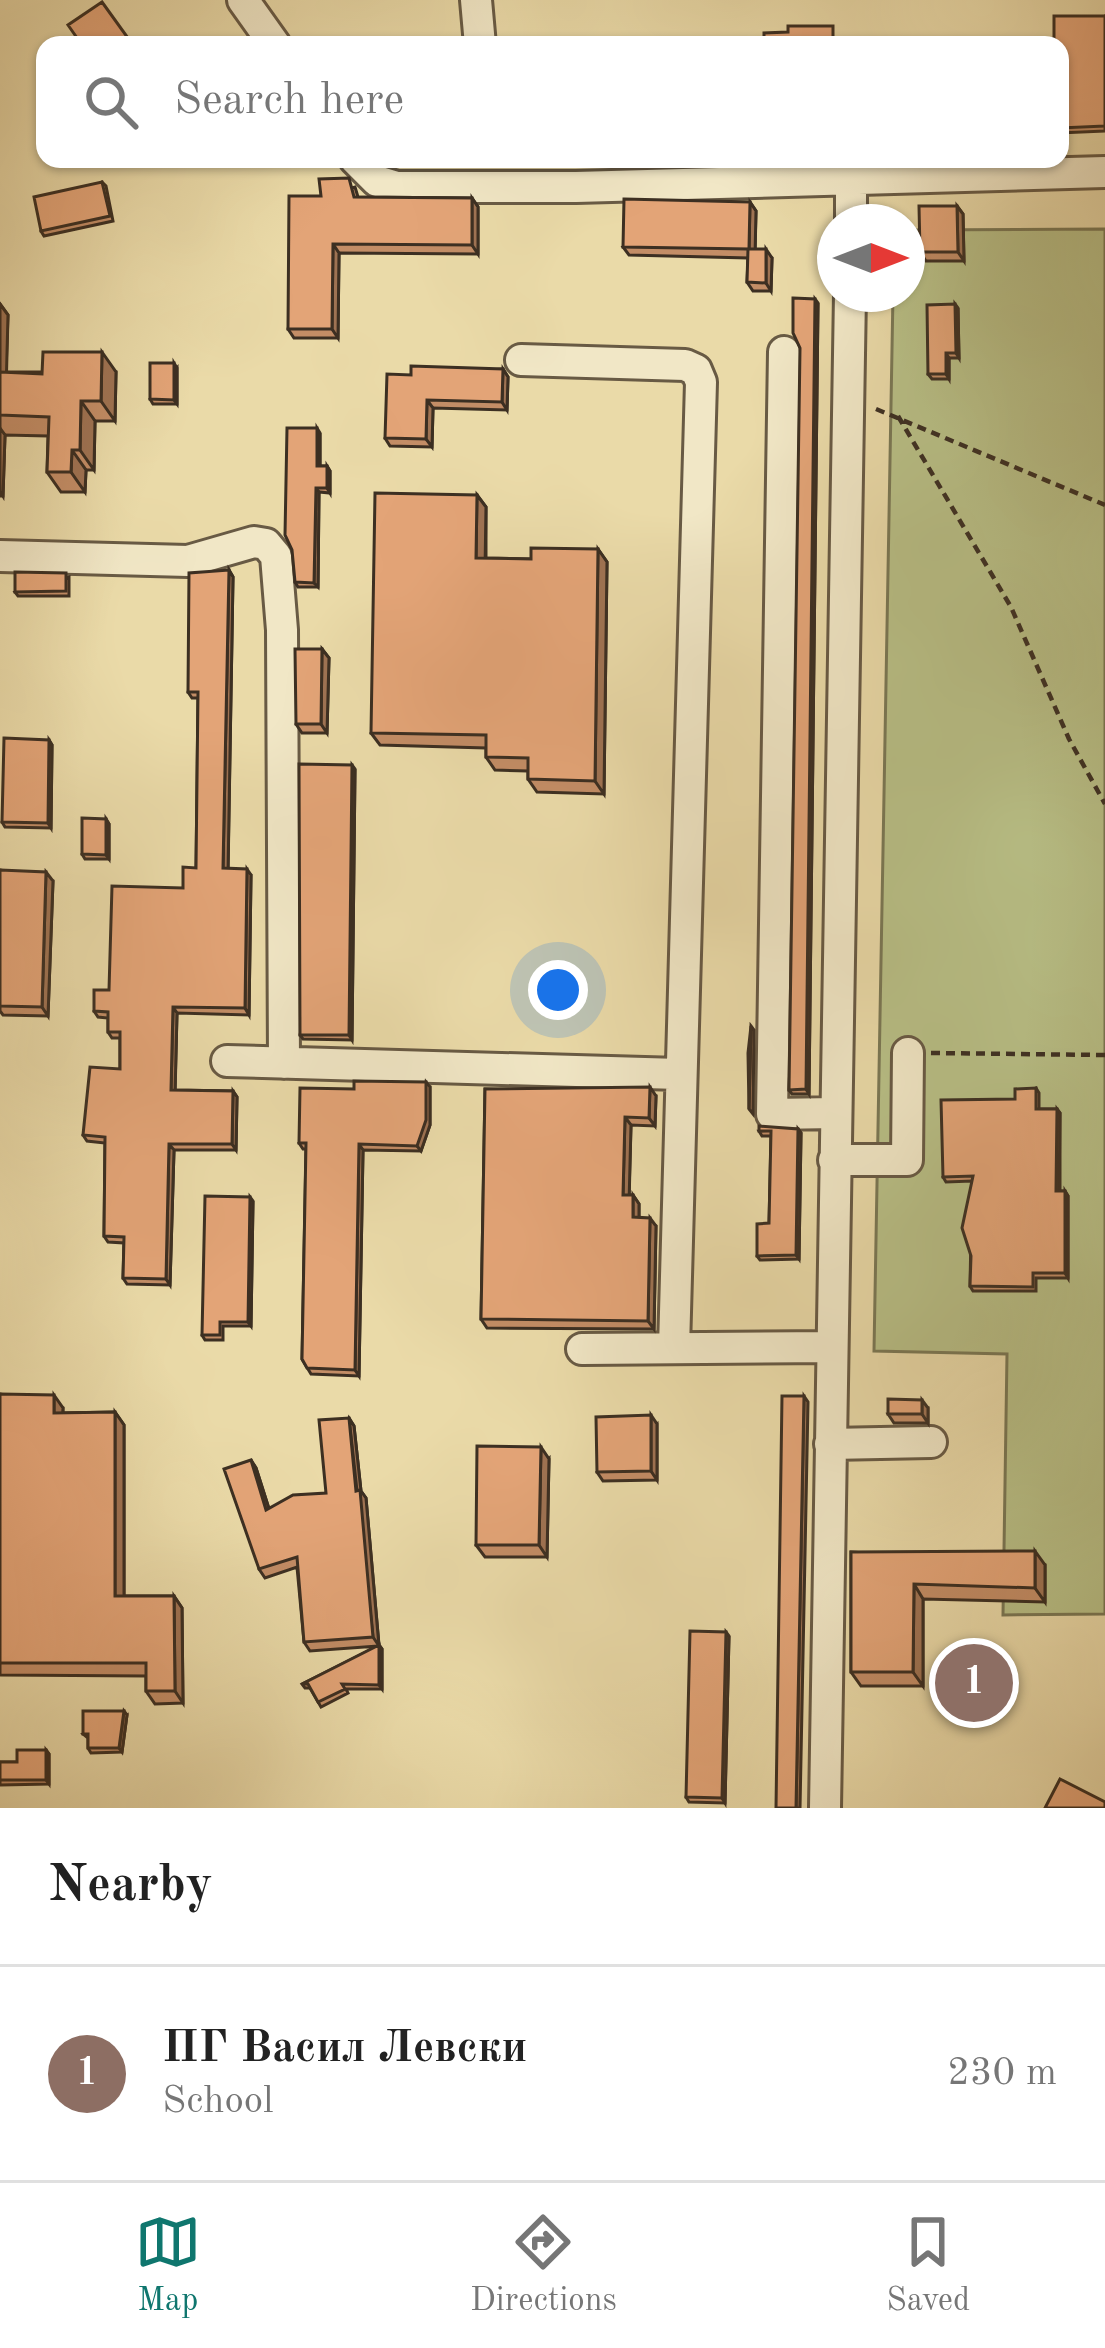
<!DOCTYPE html>
<meta charset="utf-8">
<style>
body{margin:0;font-family:"Old Standard TT",serif;background:#f6f6f6;color:#222}
.compass{position:absolute;left:817px;top:204px;width:108px;height:108px;border-radius:50%;background:#fff;box-shadow:0 3px 9px #0004;rotate:90deg}
.you{position:absolute;left:558px;top:990px;width:42px;height:42px;margin:-30px;border:9px solid #fff;border-radius:50%;background:#1a73e8;box-shadow:0 0 0 18px #1a73e833}
.badge{display:grid;place-items:center;width:78px;height:78px;border-radius:50%;background:#0f766e;color:#fff;font-size:39px;font-weight:700}
.pin{position:absolute;translate:-50% -50%;border:6px solid #fff;box-shadow:0 3px 12px #0006}
.list{margin:0;padding:0;list-style:none}
h2{display:flex;justify-content:space-between;align-items:center;height:156px;margin:0;padding:0 48px;font-size:51px}
h2 small{font-size:39px;font-weight:400;color:#767676}
.list li{display:grid;grid-template-columns:78px 1fr auto;gap:36px;align-items:center;box-sizing:border-box;height:216px;padding:0 48px;border-top:3px solid #e0e0e0}
.list b{display:block;font-size:45px;white-space:nowrap}
.list p{margin:0;font-size:39px;white-space:nowrap;color:#767676}
.list em{font-size:39px;font-style:normal;color:#767676}
.icon{flex:none;width:66px;height:66px;fill:none;stroke:currentColor;stroke-width:2;stroke-linecap:round;stroke-linejoin:round}
.map{position:relative;flex:none;width:1105px;height:1808px;overflow:hidden}
.search{position:absolute;background:#fff;box-shadow:0 3px 9px #0004;left:36px;right:36px;top:36px;height:132px;display:flex;align-items:center;gap:30px;box-sizing:border-box;padding:0 42px;border-radius:24px;color:#767676;font-size:45px}
.sheet{height:372px;background:#fff}
nav{display:flex;justify-content:space-around;align-items:center;box-sizing:border-box;height:168px;border-top:3px solid #e0e0e0;background:#fff;font-size:33px;color:#767676}
nav a{display:grid;justify-items:center;gap:6px}
nav .on{color:#0f766e}
.map>svg:first-child{display:block}
.green{fill:#b8bf86;stroke:#7a7754;stroke-width:3}
.lines{fill:none;stroke-linecap:round;stroke-linejoin:round}
.minor-casing{stroke:#685a44;stroke-width:36}
.path{stroke:#3c2f22;stroke-width:4.5;stroke-dasharray:9 6;stroke-linecap:butt}
.minor{stroke:#f1e7c6;stroke-width:30}
.wall{fill:#c38d66;stroke:#3c2f22;stroke-width:3}
.shaded-wall{fill:#9f7353;stroke:#3c2f22;stroke-width:3}
.building{fill:#e3a477;stroke:#3c2f22;stroke-width:3}
</style>
<div class="map">
<svg width="1105" height="1808" viewBox="0 0 1105 1808">
<rect width="100%" height="100%" fill="#eadaa8"/>
<filter id="stains"><feTurbulence type="fractalNoise" baseFrequency=".00167" numOctaves="4"/><feColorMatrix values="0 0 0 0 .2 0 0 0 0 .09 0 0 0 0 .02 0 0 0 .5 -.17"/></filter>
<radialGradient id="worn" r=".72"><stop offset=".6" stop-color="#630" stop-opacity="0"/><stop offset="1" stop-color="#630" stop-opacity=".3"/></radialGradient>
<!-- green -->
<path class="green" d="M 1105,229 L 1105,1614 L 1003,1615 L 1007,1354 L 874,1351 L 893,294 L 907,294 L 907,230 Z"/>
<g class="lines">
<!-- minor casing -->
<g class="minor-casing">
<path id="minor" d="M 243,0 L 275,45
M 476,0 L 480,45
M 355,159 L 377,181 L 397,187 L 576,187 L 1105,172
M 851,222 L 851,179
M 784,352 L 772,1114 L 835,1113
M 521,360 L 685,365 L 696,370 L 701,382 L 674,1348
M 0,556 L 188,561 L 254,542 L 266,544 L 276,556 L 282,630 L 284,1063
M 227,1061 L 679,1074
M 834,1160 L 907,1160 L 908,1053
M 582,1349 L 832,1347
M 830,1444 L 931,1442
M 825,1808 L 850,294"/>
</g>
<!-- path -->
<path class="path" d="M 876,409 L 1105,505
M 898,416 L 1011,607 L 1069,739 L 1105,804
M 931,1053 L 1105,1055"/>
<!-- minor -->
<use href="#minor" class="minor"/>
</g>
<!-- wall -->
<path class="wall" d="M 1105,16 L 1105,131 L 1060,133 L 1060,45 L 1054,43 Z
M 102,182 L 106,186 L 113,221 L 44,236 L 41,231 Z
M 355,187 L 358,197 L 472,198 L 478,207 L 478,254 L 339,253 L 338,338 L 294,338 L 288,329 L 321,196 Z
M 750,202 L 756,211 L 755,249 L 772,258 L 771,291 L 753,291 L 747,282 L 748,258 L 629,255 L 623,247 Z
M 957,206 L 963,214 L 964,261 L 926,261 L 920,252 Z
M 818,303 L 809,1094 L 792,1094 L 789,1090 Z
M 0,304 L 8,315 L 6,372 L 116,372 L 115,421 L 95,421 L 94,470 L 86,470 L 85,492 L 61,492 L 47,472 L 48,436 L 5,435 L 3,496 L 0,496 Z
M 958,308 L 959,358 L 949,358 L 949,379 L 932,379 L 928,374 Z
M 177,368 L 177,404 L 153,404 L 150,399 Z
M 503,369 L 508,377 L 507,410 L 433,408 L 432,447 L 390,446 L 385,438 L 411,375 Z
M 320,433 L 320,466 L 327,466 L 330,471 L 330,493 L 319,492 L 318,587 L 298,587 L 295,582 Z
M 477,495 L 486,507 L 486,558 L 531,559 L 598,549 L 607,562 L 604,794 L 537,792 L 528,779 L 528,771 L 495,770 L 486,757 L 486,748 L 380,745 L 371,733 Z
M 229,570 L 233,577 L 228,868 L 251,875 L 249,1015 L 177,1013 L 175,1090 L 233,1091 L 237,1097 L 236,1150 L 174,1150 L 170,1285 L 127,1284 L 123,1278 L 124,1243 L 108,1242 L 104,1236 L 105,1143 L 87,1141 L 83,1135 L 120,1069 L 120,1038 L 112,1038 L 108,1032 L 108,1018 L 98,1017 L 94,1011 L 183,888 L 196,868 L 198,698 L 192,698 L 188,692 Z
M 69,577 L 69,596 L 18,596 L 15,592 Z
M 322,649 L 329,658 L 327,733 L 302,733 L 296,724 Z
M 49,740 L 52,745 L 51,828 L 5,827 L 2,822 Z
M 355,769 L 352,1040 L 303,1039 L 300,1035 Z
M 106,819 L 109,824 L 109,859 L 85,859 L 82,854 Z
M 0,870 L 53,881 L 48,1016 L 3,1015 L 0,1011 Z
M 430,1087 L 430,1125 L 421,1151 L 363,1150 L 359,1376 L 311,1374 L 302,1359 L 306,1149 L 303,1149 L 299,1143 L 354,1089 Z
M 1036,1088 L 1039,1093 L 1039,1109 L 1057,1109 L 1060,1113 L 1060,1191 L 1065,1191 L 1068,1196 L 1068,1278 L 1036,1278 L 1036,1291 L 973,1291 L 970,1286 L 972,1181 L 946,1182 L 943,1177 L 1015,1099 Z
M 485,1089 L 656,1096 L 655,1126 L 631,1125 L 629,1195 L 633,1195 L 639,1204 L 639,1217 L 656,1226 L 654,1329 L 487,1328 L 481,1319 Z
M 798,1129 L 801,1133 L 799,1259 L 760,1260 L 757,1256 L 769,1223 L 771,1136 L 762,1136 L 759,1131 Z
M 253,1201 L 251,1326 L 223,1326 L 223,1340 L 205,1340 L 202,1335 Z
M 0,1394 L 63,1408 L 63,1413 L 115,1412 L 124,1425 L 124,1596 L 174,1596 L 182,1608 L 183,1703 L 155,1704 L 146,1691 L 146,1676 L 0,1675 Z
M 928,1408 L 928,1423 L 894,1423 L 888,1414 Z
M 349,1418 L 354,1426 L 361,1491 L 366,1498 L 379,1645 L 382,1649 L 382,1689 L 346,1689 L 348,1693 L 321,1707 L 310,1688 L 305,1688 L 302,1684 L 378,1646 L 310,1651 L 304,1642 L 297,1567 L 265,1578 L 259,1569 L 251,1460 L 256,1468 L 269,1509 L 326,1493 Z
M 657,1424 L 657,1480 L 603,1481 L 597,1472 Z
M 549,1459 L 547,1557 L 485,1557 L 476,1545 Z
M 851,1552 L 1045,1565 L 1045,1602 L 923,1599 L 923,1686 L 861,1686 L 851,1672 Z
M 729,1636 L 725,1803 L 689,1802 L 686,1797 Z
M 127,1715 L 122,1752 L 91,1753 L 88,1748 L 88,1738 L 83,1734 Z
M 46,1750 L 49,1754 L 49,1784 L 0,1785 L 0,1762 L 17,1762 Z"/>
<!-- shaded-wall -->
<path class="shaded-wall" d="M 472,198 L 478,207 L 478,254 L 472,245 Z
M 750,202 L 756,211 L 755,257 L 749,249 Z
M 957,206 L 963,214 L 964,261 L 958,252 Z
M 333,244 L 339,253 L 338,338 L 332,329 Z
M 766,249 L 772,258 L 771,291 L 766,283 Z
M 815,299 L 818,303 L 809,1094 L 806,1089 Z
M 0,304 L 8,315 L 6,392 L 0,383 Z
M 955,304 L 958,308 L 959,358 L 956,353 Z
M 102,352 L 116,372 L 115,421 L 101,401 Z
M 946,353 L 949,358 L 949,379 L 946,374 Z
M 174,363 L 177,368 L 177,404 L 174,400 Z
M 503,369 L 508,377 L 507,410 L 502,402 Z
M 427,400 L 433,408 L 432,447 L 426,439 Z
M 81,401 L 95,421 L 94,470 L 80,450 Z
M 0,428 L 5,435 L 3,496 L 0,491 Z
M 317,428 L 320,433 L 320,471 L 317,466 Z
M 72,450 L 86,470 L 85,492 L 71,472 Z
M 327,466 L 330,471 L 330,493 L 327,488 Z
M 316,488 L 319,492 L 318,587 L 314,583 Z
M 477,495 L 486,507 L 485,571 L 476,558 Z
M 598,549 L 607,562 L 604,794 L 595,781 Z
M 229,570 L 233,577 L 228,874 L 223,868 Z
M 322,649 L 329,658 L 327,733 L 321,724 Z
M 49,740 L 52,745 L 51,828 L 48,823 Z
M 352,765 L 355,769 L 352,1040 L 349,1035 Z
M 106,819 L 109,824 L 109,859 L 106,855 Z
M 247,869 L 251,875 L 249,1015 L 245,1008 Z
M 46,872 L 53,881 L 48,1016 L 42,1007 Z
M 173,1007 L 177,1013 L 175,1096 L 171,1090 Z
M 751,1026 L 754,1030 L 753,1114 L 749,1109 Z
M 426,1082 L 430,1087 L 430,1125 L 421,1151 L 417,1146 Z
M 650,1087 L 656,1096 L 655,1126 L 649,1118 Z
M 233,1091 L 237,1097 L 236,1150 L 232,1144 Z
M 1057,1109 L 1060,1113 L 1059,1196 L 1056,1191 Z
M 625,1117 L 631,1125 L 629,1204 L 623,1195 Z
M 798,1129 L 801,1133 L 799,1259 L 796,1255 Z
M 169,1144 L 174,1150 L 170,1285 L 166,1279 Z
M 359,1144 L 363,1150 L 359,1376 L 355,1370 Z
M 1065,1191 L 1068,1196 L 1068,1278 L 1065,1273 Z
M 633,1195 L 639,1204 L 639,1226 L 633,1217 Z
M 250,1197 L 253,1201 L 251,1326 L 248,1322 Z
M 650,1218 L 656,1226 L 654,1329 L 648,1321 Z
M 54,1395 L 63,1408 L 62,1425 L 54,1413 Z
M 804,1396 L 808,1402 L 800,1808 L 796,1808 Z
M 922,1400 L 928,1408 L 928,1423 L 922,1414 Z
M 115,1412 L 124,1425 L 124,1609 L 115,1596 Z
M 651,1415 L 657,1424 L 657,1480 L 651,1471 Z
M 349,1418 L 354,1426 L 361,1491 L 366,1498 L 379,1646 L 373,1637 Z
M 541,1447 L 549,1459 L 547,1557 L 539,1545 Z
M 251,1460 L 256,1468 L 272,1518 L 266,1510 Z
M 1035,1551 L 1045,1565 L 1045,1602 L 1035,1588 Z
M 914,1584 L 923,1599 L 923,1686 L 913,1672 Z
M 174,1596 L 182,1608 L 183,1703 L 175,1691 Z
M 726,1632 L 729,1636 L 725,1803 L 722,1798 Z
M 379,1645 L 382,1649 L 382,1689 L 379,1685 Z
M 124,1711 L 127,1715 L 122,1752 L 119,1748 Z
M 46,1750 L 49,1754 L 49,1784 L 46,1780 Z"/>
<!-- building -->
<path class="building" d="M 102,2 L 133,45 L 82,45 L 68,25 Z
M 1054,16 L 1105,16 L 1105,126 L 1060,128 L 1060,45 L 1009,45 L 1054,43 Z
M 788,26 L 833,26 L 833,41 L 864,41 L 864,45 L 764,45 L 764,33 L 788,32 Z
M 349,178 L 354,197 L 472,198 L 472,245 L 333,244 L 332,329 L 288,329 L 289,196 L 321,196 L 319,179 Z
M 102,182 L 110,216 L 41,231 L 34,197 Z
M 624,199 L 750,202 L 749,249 L 766,249 L 766,283 L 747,282 L 748,249 L 623,247 Z
M 919,206 L 957,206 L 958,252 L 920,252 Z
M 793,298 L 815,299 L 806,1089 L 789,1090 L 800,348 L 793,333 Z
M 955,304 L 956,353 L 946,353 L 946,374 L 928,374 L 927,305 Z
M 43,352 L 102,352 L 101,401 L 81,401 L 80,450 L 72,450 L 71,472 L 47,472 L 49,417 L 0,415 L 0,372 L 42,374 Z
M 150,363 L 174,363 L 174,400 L 150,399 Z
M 411,366 L 503,369 L 502,402 L 427,400 L 426,439 L 385,438 L 387,374 L 411,375 Z
M 287,428 L 317,428 L 317,466 L 327,466 L 327,488 L 316,488 L 314,583 L 295,582 L 292,550 L 285,535 Z
M 375,493 L 477,495 L 476,558 L 531,559 L 531,548 L 598,549 L 595,781 L 528,779 L 528,758 L 486,757 L 486,735 L 371,733 Z
M 229,570 L 223,868 L 247,869 L 245,1008 L 173,1007 L 171,1090 L 233,1091 L 232,1144 L 169,1144 L 166,1279 L 123,1278 L 124,1237 L 104,1236 L 105,1137 L 83,1135 L 90,1067 L 120,1069 L 120,1032 L 108,1032 L 108,1012 L 94,1011 L 94,990 L 109,990 L 112,886 L 183,888 L 183,867 L 196,868 L 198,692 L 188,692 L 189,573 Z
M 15,572 L 66,573 L 66,591 L 15,592 Z
M 295,649 L 322,649 L 321,724 L 296,724 Z
M 4,738 L 49,740 L 48,823 L 2,822 Z
M 299,764 L 352,765 L 349,1035 L 300,1035 Z
M 82,818 L 106,819 L 106,855 L 82,854 Z
M 0,870 L 46,872 L 42,1007 L 0,1006 Z
M 751,1026 L 749,1109 L 748,1053 Z
M 354,1081 L 426,1082 L 426,1120 L 417,1146 L 359,1144 L 355,1370 L 307,1368 L 302,1359 L 306,1143 L 299,1143 L 300,1088 L 354,1089 Z
M 650,1087 L 649,1118 L 625,1117 L 623,1195 L 633,1195 L 633,1217 L 650,1218 L 648,1321 L 481,1319 L 485,1089 Z
M 1036,1088 L 1036,1109 L 1057,1109 L 1056,1191 L 1065,1191 L 1065,1273 L 1033,1273 L 1033,1287 L 970,1286 L 971,1256 L 962,1228 L 973,1176 L 943,1177 L 941,1100 L 1015,1099 L 1015,1089 Z
M 759,1126 L 798,1129 L 796,1255 L 757,1256 L 757,1224 L 769,1223 L 771,1131 L 759,1131 Z
M 205,1196 L 250,1197 L 248,1322 L 220,1322 L 220,1335 L 202,1335 Z
M 0,1394 L 54,1395 L 54,1413 L 115,1412 L 115,1596 L 174,1596 L 175,1691 L 146,1691 L 146,1663 L 0,1663 Z
M 782,1396 L 804,1396 L 796,1808 L 776,1808 Z
M 888,1399 L 922,1400 L 922,1414 L 888,1414 Z
M 651,1415 L 651,1471 L 597,1472 L 596,1417 Z
M 349,1418 L 356,1491 L 360,1490 L 373,1637 L 304,1642 L 297,1557 L 259,1569 L 224,1469 L 251,1460 L 266,1510 L 293,1495 L 326,1493 L 319,1420 Z
M 477,1446 L 541,1447 L 539,1545 L 476,1545 Z
M 1035,1551 L 1035,1588 L 914,1584 L 913,1672 L 851,1672 L 851,1552 Z
M 690,1631 L 726,1632 L 722,1798 L 686,1797 Z
M 379,1645 L 379,1685 L 342,1684 L 345,1689 L 318,1702 L 308,1684 L 302,1684 Z
M 83,1711 L 124,1711 L 119,1748 L 88,1748 L 88,1734 L 83,1734 Z
M 17,1750 L 46,1750 L 46,1780 L 0,1780 L 0,1762 L 17,1762 Z
M 1060,1779 L 1105,1802 L 1105,1808 L 1045,1808 Z"/>
<rect width="100%" height="100%" filter="url(#stains)"/>
<rect width="100%" height="100%" fill="url(#worn)"/>
</svg>
<svg class="compass" viewBox="-18 -18 36 36"><path d="M0-13l5 13h-10z" fill="#e53935"/><path d="M0 13l5-13h-10z" fill="#767676"/></svg>
<div class="you"></div>
<div class="pin badge" style="left:974px;top:1683px;background:#8d6e63">1</div>
<div class="search"><svg class="icon" aria-label="search" viewBox="0 0 24 24"><circle cx="10" cy="10" r="6"/><path d="M15 15l6 6"/></svg>Search here</div>
</div>
<section class="sheet">
<h2>Nearby<small></small></h2>
<ul class="list">
<li><span class="badge" style="background:#8d6e63">1</span><div><b>ПГ Васил Левски</b><p>School</p></div><em>230 m</em></li>
</ul>
</section>
<nav>
<a class="on"><svg class="icon" aria-label="map" viewBox="0 0 24 24"><path d="M3 6l6-2 6 2 6-2v14l-6 2-6-2-6 2zM9 4v14M15 6v14"/></svg>Map</a>
<a><svg class="icon" aria-label="directions" viewBox="0 0 24 24"><path d="M12 3l9 9-9 9-9-9zM9 14v-3h6M13 9l2 2-2 2"/></svg>Directions</a>
<a><svg class="icon" aria-label="saved" viewBox="0 0 24 24"><path d="M7 4h10v16l-5-4-5 4z"/></svg>Saved</a>
</nav>
